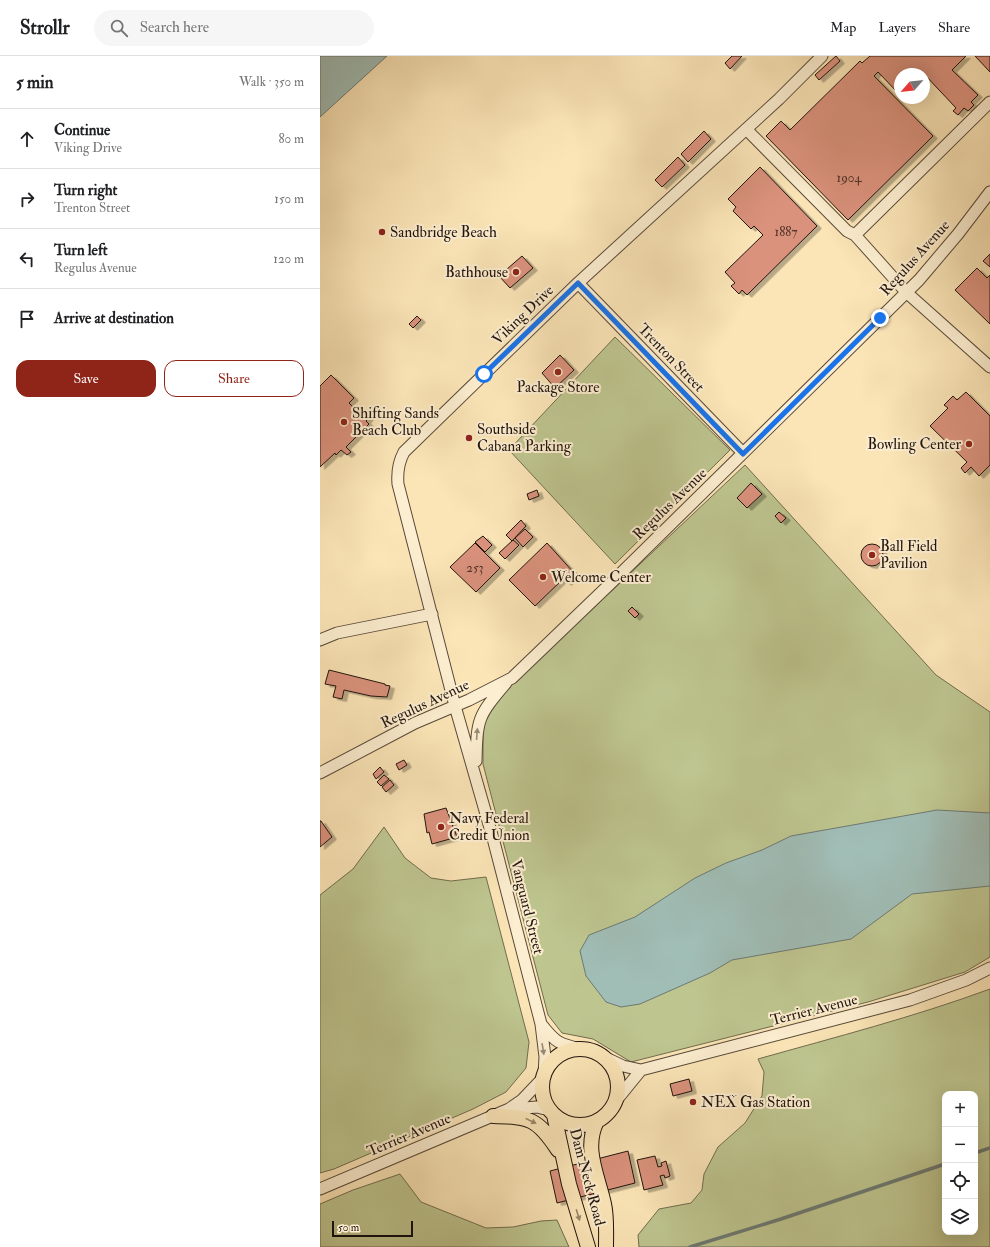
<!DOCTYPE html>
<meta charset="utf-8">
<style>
body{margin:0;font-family:"IM FELL Double Pica",serif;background:#f6f6f6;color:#202124}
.controls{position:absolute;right:12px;bottom:12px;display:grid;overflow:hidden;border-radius:8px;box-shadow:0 4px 16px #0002}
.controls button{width:36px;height:36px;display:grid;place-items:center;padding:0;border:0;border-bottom:1px solid #e0e0e0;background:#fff;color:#202124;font:20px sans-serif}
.compass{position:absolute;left:574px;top:12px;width:36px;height:36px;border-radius:50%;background:#fff;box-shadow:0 4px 16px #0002;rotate:242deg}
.scale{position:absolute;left:12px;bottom:10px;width:81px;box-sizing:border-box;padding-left:4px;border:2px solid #21130d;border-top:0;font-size:11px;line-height:14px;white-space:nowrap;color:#21130d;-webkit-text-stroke:3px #fceed0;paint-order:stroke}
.stop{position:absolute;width:12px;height:12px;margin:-9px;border:3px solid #1a73e8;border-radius:50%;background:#fff}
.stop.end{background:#1a73e8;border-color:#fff;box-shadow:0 1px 4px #0008}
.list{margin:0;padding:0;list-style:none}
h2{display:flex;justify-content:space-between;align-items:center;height:52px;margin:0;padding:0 16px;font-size:17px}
h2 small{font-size:13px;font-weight:400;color:#757577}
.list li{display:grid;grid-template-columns:26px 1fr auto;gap:12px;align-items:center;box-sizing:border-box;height:60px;padding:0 16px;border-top:1px solid #e0e0e0}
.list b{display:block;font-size:15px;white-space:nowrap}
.list p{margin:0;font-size:13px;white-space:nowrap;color:#757577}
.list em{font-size:13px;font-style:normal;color:#757577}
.actions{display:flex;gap:8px;padding:12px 16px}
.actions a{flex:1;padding:9px 0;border:1px solid #8f2418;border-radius:12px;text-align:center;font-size:14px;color:#8f2418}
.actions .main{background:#8f2418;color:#fff}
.icon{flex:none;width:22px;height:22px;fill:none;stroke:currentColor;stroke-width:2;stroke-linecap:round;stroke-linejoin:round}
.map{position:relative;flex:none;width:670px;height:1191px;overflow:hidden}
header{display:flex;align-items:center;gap:24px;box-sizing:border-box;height:56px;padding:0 20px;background:#fff;border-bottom:1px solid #e0e0e0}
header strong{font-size:19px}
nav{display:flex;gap:22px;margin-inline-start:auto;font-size:14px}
.search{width:280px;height:36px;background:#f6f6f6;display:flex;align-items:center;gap:10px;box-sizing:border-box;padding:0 14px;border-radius:22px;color:#757577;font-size:15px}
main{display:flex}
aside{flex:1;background:#fff}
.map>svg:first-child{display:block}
.green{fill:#bec58f;stroke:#706c4e;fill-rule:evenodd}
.water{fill:#a0bdb6;stroke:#6d7972}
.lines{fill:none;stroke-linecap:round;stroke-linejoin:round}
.stream{stroke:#6d7972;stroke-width:3.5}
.building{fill:#db927d;stroke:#21130d;filter:url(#shadow)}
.minor-casing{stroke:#584838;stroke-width:13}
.major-casing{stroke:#21130d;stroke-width:16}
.minor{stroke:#fceed0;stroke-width:11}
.major{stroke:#fbe5b7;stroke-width:14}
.oneway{fill:#998b78}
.oneway2{fill:#99866a}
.route{stroke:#1a73e8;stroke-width:5}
.poi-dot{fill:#8f2418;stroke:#fceed0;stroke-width:1.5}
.labels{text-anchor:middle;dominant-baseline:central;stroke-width:4;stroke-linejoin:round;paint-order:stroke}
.number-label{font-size:13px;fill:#503329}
.poi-label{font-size:15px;fill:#21130d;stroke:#fceed0;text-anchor:start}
.street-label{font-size:15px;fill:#21130d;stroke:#fceed0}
</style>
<header>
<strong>Strollr</strong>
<div class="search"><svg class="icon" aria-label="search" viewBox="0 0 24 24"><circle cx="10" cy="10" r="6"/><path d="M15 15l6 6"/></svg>Search here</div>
<nav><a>Map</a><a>Layers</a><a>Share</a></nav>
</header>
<main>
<aside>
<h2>5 min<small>Walk · 350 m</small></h2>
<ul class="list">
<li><svg class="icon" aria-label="ahead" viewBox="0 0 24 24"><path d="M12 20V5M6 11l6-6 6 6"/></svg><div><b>Continue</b><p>Viking Drive</p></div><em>80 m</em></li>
<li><svg class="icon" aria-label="right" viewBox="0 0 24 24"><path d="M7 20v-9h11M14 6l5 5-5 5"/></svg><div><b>Turn right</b><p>Trenton Street</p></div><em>150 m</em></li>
<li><svg class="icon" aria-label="left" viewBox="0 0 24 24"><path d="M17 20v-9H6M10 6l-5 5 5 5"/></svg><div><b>Turn left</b><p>Regulus Avenue</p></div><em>120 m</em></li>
<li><svg class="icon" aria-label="arrive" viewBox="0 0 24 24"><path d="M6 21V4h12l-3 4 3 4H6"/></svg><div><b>Arrive at destination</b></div></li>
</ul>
<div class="actions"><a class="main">Save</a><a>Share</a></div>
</aside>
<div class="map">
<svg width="670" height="1191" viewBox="0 0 670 1191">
<defs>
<filter id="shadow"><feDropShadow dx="4.5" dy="2.5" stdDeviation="0" flood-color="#0004"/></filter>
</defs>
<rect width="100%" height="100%" fill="#fbe5b7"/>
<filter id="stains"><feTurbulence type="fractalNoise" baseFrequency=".005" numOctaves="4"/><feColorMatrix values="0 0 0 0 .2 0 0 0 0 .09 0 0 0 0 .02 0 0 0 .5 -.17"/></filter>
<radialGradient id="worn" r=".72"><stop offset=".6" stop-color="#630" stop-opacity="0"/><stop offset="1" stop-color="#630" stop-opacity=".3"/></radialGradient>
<!-- green -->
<path class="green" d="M 295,281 L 410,394 L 295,508 L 189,394 Z
M 425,409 L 616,619 L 670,656 L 670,901 L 645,916 L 548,946 L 311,1006 L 273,983 L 242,977 L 228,959 L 163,708 L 163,667 L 180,640 Z
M 64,771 L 85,802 L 111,822 L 131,825 L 166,821 L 209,986 L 206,1012 L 186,1036 L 153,1053 L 14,1113 L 0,1117 L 0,839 L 33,813 Z
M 670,933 L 670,1191 L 319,1191 L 318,1179 L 339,1153 L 371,1147 L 382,1134 L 384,1118 L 398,1091 L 425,1067 L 442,1040 L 444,1016 L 438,1003 C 516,981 594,961 670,933 ZM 625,1038 L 655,1038 L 655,1176 L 625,1176 Z
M 80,1118 L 101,1146 L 166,1172 L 193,1171 L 221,1165 L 237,1164 L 249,1191 L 0,1191 L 0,1148 L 33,1134 Z"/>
<!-- water -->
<path class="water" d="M 0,0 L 67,0 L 0,61 Z
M 617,754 L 670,757 L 670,830 L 592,838 L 531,883 L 412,904 L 390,917 L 320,948 L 301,951 L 286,946 L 266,920 L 260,895 L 269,879 L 315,861 L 375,822 L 406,807 L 442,794 L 471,780 Z"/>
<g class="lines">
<!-- stream -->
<path class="stream" d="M 655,1097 L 670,1092
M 370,1191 L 461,1163 L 625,1108"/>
</g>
<!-- building -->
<path class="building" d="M 412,0 L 422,0 L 410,13 L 405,7 Z
M 516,0 L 520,5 L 499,24 L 495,19 Z
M 550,0 L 646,0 L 632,14 L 658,39 L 651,46 L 654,49 L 648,55 L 644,52 L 638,59 L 633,55 L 636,52 L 604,18 L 601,16 L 599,18 L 580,18 L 580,39 L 558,16 L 554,20 L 613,80 L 528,164 L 446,80 L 461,65 L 470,74 L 540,5 L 542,7 Z
M 655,0 L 670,0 L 670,16 Z
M 384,75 L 391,83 L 368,106 L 361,98 Z
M 358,101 L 365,109 L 342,131 L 335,124 Z
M 440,111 L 497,170 L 427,239 L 422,234 L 419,238 L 411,230 L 415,227 L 405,216 L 443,179 L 434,170 L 431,173 L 413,155 L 416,151 L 408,143 Z
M 670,198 L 670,211 L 663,205 Z
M 202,200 L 213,212 L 190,232 L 179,220 Z
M 657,212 L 667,222 L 670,219 L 670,268 L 635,234 Z
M 97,260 L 101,264 L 93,272 L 89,268 Z
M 240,299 L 254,314 L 235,332 L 222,317 Z
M 11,319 L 34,342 L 29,347 L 42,360 L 47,355 L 51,359 L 46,365 L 49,368 L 26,391 L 31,396 L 27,399 L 21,394 L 16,399 L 15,397 L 0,411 L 0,330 Z
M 646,336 L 670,360 L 670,409 L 659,420 L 651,411 L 645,417 L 641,412 L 647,406 L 610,370 L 628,352 L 624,349 L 633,340 L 637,344 Z
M 431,427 L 442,438 L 427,452 L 417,442 Z
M 217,434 L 219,440 L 209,444 L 207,438 Z
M 459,456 L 466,462 L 461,467 L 455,460 Z
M 201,464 L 206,470 L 192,485 L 186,479 Z
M 205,473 L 213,481 L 203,491 L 195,482 Z
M 163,480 L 172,489 L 165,496 L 155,486 Z
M 193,484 L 199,489 L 185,503 L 179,497 Z
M 155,487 L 180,512 L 156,536 L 130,511 Z
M 227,487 L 255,518 L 247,527 L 243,523 L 215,550 L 189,524 Z
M541 499a11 11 0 1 1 22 0a11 11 0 1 1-22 0Z
M 312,551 L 319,558 L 315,562 L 308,555 Z
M 9,614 L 65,628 L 65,629 L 70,630 L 67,641 L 51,640 L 24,634 L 22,643 L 13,641 L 16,630 L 5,628 Z
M 84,704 L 87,709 L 79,714 L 76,708 Z
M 60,711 L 64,716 L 56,723 L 53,718 Z
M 64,719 L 69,723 L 61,730 L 57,726 Z
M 70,724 L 74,729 L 66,736 L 62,731 Z
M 126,752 L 137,781 L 112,788 L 109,776 L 107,777 L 104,758 Z
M 1,765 L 12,781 L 0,791 L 0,765 Z
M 369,1023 L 372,1035 L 353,1040 L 350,1028 Z
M 308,1095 L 315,1127 L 237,1147 L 230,1115 Z
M 335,1100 L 338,1111 L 342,1110 L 341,1107 L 346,1105 L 350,1120 L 345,1122 L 344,1119 L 340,1120 L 343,1129 L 324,1134 L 317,1104 Z"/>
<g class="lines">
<!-- minor casing -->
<g class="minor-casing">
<path id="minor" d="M 670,46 L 535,179 L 586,236 L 670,311
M 426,73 L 527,175 L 535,179
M 258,227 L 423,397
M 0,584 L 17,577 L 112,558
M 156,705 C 157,662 158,660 186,627
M 0,717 L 95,667 L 149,644 L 192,622 L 292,526 L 599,224 L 638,178 L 670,136
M 221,968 C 236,987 239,988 261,993
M 284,1001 L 303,1010 L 321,1014 L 590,944 L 646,924 L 670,912
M 224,1018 L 225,1001 L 221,968 L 174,786 L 135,650 L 78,428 C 77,416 78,407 84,396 L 258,227 L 459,43 L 502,0
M 295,1046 L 321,1014
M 192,1053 L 217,1051 L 229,1054
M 0,1133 L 189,1053 L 202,1044 L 222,1023"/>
</g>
<!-- major casing -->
<g class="major-casing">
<path id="major" d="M222 1031a38 38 0 1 1 76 0a38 38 0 1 1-76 0Z
M 234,1059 L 249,1128 L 268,1191
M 173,1060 C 210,1061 217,1062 238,1094
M 277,1065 C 263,1092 278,1120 284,1148 C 287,1161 286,1177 286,1191"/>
</g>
<!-- minor -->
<use href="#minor" class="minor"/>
<!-- major -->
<use href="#major" class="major"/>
</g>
<!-- one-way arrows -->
<defs><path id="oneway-solid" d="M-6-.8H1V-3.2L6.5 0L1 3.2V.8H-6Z"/></defs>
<g class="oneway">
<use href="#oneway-solid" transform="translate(157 678) rotate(-86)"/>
<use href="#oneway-solid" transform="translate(223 993) rotate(81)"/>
</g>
<g class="oneway2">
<use href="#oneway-solid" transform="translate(211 1065) rotate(26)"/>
<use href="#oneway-solid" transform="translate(258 1159) rotate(73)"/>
</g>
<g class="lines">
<!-- route -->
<path class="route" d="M 164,318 L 258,227 L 423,398 L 560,262"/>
</g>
<!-- markers -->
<g class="poi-dot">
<circle cx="62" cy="176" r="4"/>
<circle cx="196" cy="216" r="4"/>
<circle cx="238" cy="316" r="4"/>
<circle cx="24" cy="366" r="4"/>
<circle cx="149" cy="382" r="4"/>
<circle cx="649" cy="388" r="4"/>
<circle cx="552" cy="499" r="4"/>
<circle cx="223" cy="521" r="4"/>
<circle cx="121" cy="771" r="4"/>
<circle cx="373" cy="1046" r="4"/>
</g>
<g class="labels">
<!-- number labels -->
<g class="number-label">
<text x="529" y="122">1904</text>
<text x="466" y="176">1887</text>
<text x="155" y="512">253</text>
</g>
<!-- poi labels -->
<g class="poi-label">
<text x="70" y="176">Sandbridge Beach</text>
<text x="188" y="216" text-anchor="end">Bathhouse</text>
<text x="238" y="331" text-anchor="middle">Package Store</text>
<text x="32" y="357">Shifting Sands<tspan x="32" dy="17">Beach Club</tspan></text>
<text x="157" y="373">Southside<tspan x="157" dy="17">Cabana Parking</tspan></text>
<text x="641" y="388" text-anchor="end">Bowling Center</text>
<text x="560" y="490">Ball Field<tspan x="560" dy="17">Pavilion</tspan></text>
<text x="231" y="521">Welcome Center</text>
<text x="129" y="762">Navy Federal<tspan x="129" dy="17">Credit Union</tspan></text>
<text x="381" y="1046">NEX Gas Station</text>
</g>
<!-- street labels -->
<g class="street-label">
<text transform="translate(595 202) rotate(-48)">Regulus Avenue</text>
<text transform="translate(203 259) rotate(-44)">Viking Drive</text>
<text transform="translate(351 302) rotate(46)">Trenton Street</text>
<text transform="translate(350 448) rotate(-44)">Regulus Avenue</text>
<text transform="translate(105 648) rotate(-25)">Regulus Avenue</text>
<text transform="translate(207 851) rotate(76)">Vanguard Street</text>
<text transform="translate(494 954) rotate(-14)">Terrier Avenue</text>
<text transform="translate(89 1079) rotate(-23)">Terrier Avenue</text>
<text transform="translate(267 1121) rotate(75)">Dam Neck Road</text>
</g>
</g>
<rect width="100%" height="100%" filter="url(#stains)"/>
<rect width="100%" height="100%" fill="url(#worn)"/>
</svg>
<div class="controls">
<button>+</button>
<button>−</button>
<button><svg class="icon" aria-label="locate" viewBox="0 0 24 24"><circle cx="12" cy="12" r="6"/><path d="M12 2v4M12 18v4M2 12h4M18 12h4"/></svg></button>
<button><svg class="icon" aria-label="layers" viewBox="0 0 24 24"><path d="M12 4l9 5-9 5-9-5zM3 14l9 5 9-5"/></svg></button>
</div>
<svg class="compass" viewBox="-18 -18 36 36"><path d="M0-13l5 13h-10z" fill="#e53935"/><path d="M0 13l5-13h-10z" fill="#757577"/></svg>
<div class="scale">50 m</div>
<div class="stop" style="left:164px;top:318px"></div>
<div class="stop end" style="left:560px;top:262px"></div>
</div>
</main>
